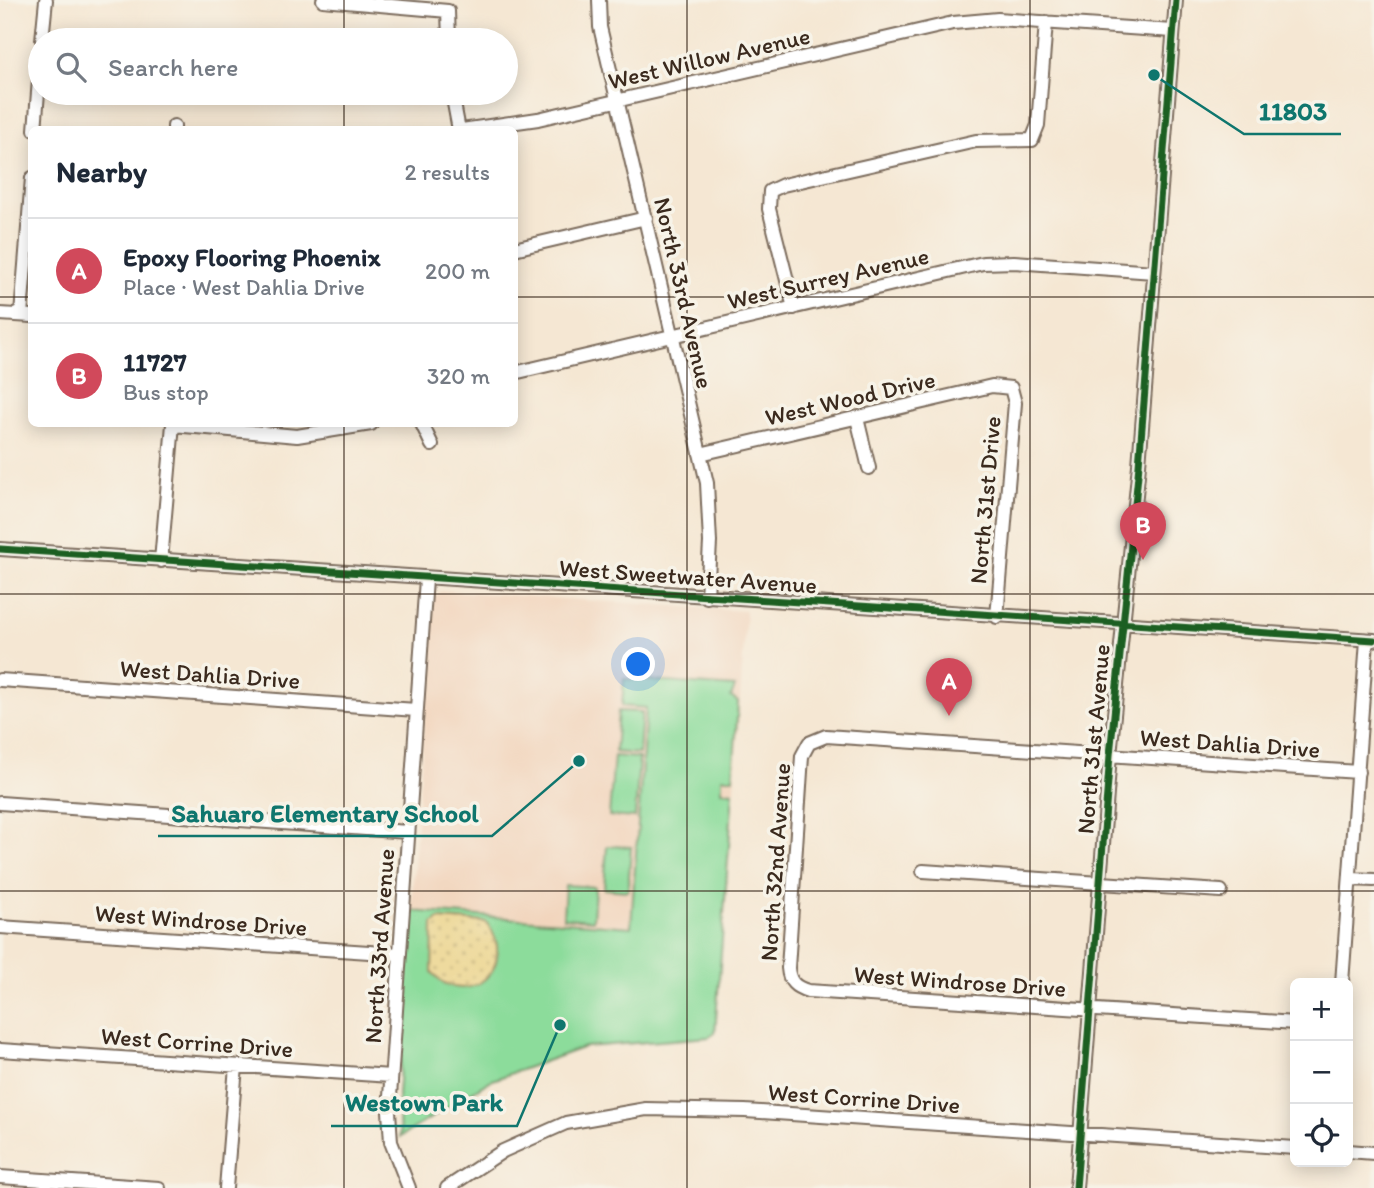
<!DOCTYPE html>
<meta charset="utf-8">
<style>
body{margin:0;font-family:Itim,sans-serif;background:#f2f2f3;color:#1f2937}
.controls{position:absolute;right:21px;bottom:21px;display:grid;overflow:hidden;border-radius:10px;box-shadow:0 4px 18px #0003}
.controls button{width:63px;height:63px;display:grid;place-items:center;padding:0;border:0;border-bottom:2px solid #e0e1e3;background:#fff;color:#1f2937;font:35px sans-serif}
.you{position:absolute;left:639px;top:665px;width:24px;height:24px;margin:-18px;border:5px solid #fff;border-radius:50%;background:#1a73e8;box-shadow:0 0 0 10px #1a73e833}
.badge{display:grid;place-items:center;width:46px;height:46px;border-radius:50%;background:#d1495b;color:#fff;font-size:23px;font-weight:700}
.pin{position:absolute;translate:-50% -58px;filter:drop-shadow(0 2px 4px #0008)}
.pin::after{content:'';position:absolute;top:37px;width:24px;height:21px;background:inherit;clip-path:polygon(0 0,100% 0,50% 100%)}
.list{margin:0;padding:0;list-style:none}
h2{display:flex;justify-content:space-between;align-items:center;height:91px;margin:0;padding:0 28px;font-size:30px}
h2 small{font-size:23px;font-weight:400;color:#747a83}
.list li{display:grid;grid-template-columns:46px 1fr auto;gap:21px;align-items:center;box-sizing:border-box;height:105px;padding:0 28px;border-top:2px solid #e0e1e3}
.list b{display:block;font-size:26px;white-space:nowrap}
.list p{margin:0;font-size:23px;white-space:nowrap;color:#747a83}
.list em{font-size:23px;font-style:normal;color:#747a83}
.icon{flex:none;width:38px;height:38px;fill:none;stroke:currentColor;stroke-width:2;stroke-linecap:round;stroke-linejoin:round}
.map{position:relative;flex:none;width:1374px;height:1188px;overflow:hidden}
.search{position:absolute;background:#fff;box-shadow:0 4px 18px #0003;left:28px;top:28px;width:490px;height:77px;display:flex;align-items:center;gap:18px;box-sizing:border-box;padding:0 24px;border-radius:38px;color:#747a83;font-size:26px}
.panel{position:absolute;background:#fff;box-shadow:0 4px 18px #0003;left:28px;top:126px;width:490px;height:301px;border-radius:10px}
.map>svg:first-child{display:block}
.built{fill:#f2d5bd}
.green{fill:#8cdc9b;stroke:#64835c;stroke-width:2}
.sand{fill:url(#sand-dots);stroke:#94825e;stroke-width:2}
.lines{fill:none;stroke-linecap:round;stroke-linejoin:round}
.minor-casing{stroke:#7c6c5d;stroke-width:16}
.minor{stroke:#fff;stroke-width:12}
.cycleway-casing{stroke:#f7f3e8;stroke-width:11}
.cycleway{stroke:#1b5e20;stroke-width:7}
.grid{fill:none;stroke:#3b2a1e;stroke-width:2;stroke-opacity:0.55}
.labels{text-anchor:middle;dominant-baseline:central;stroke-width:7;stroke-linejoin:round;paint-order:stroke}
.street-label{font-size:24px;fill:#3b2a1e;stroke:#f7f3e8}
.leader{fill:none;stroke:#0f766e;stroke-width:2.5}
.callout-dot{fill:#0f766e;stroke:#f7f3e8;stroke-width:2.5}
.callout-label{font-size:26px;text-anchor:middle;font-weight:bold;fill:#0f766e;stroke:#f7f3e8;stroke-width:7;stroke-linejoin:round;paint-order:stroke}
</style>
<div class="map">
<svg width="1374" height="1188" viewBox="0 0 1374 1188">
<defs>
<pattern id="sand-dots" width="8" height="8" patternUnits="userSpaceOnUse" patternTransform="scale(1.75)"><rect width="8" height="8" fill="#eeda9e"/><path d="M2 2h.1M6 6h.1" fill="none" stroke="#cdbb88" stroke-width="1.8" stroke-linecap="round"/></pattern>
</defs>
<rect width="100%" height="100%" fill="#f7f3e8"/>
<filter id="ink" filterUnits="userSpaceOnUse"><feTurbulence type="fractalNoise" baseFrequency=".0143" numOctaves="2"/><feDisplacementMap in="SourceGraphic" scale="14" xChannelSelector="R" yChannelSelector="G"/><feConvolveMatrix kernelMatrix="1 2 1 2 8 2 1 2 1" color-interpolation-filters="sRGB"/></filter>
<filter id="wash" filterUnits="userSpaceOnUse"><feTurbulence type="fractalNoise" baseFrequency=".00686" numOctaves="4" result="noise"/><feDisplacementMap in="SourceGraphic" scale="28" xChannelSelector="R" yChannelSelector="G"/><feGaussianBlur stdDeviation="1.57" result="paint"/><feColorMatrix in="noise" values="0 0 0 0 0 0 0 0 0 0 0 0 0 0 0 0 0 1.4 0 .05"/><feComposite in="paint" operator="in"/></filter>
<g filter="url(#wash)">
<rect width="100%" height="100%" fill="#f5e7d3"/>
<!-- built -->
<path class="built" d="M 449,591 L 746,611 L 724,933 L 411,911 L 433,598 L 440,592 Z"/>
<!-- green -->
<path class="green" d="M 624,679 L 735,687 L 731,697 L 738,702 L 733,778 L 722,778 L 722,791 L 733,792 L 715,1033 L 709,1037 L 585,1047 L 490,1081 L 400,1137 L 398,1095 L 411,911 L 631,927 L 646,708 L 622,706 Z
M 618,711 L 642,712 L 639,754 L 615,752 Z
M 614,756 L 639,758 L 635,818 L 609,816 Z
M 607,846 L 631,847 L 628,891 L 604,889 Z
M 565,885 L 595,887 L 593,920 L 563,918 Z"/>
<!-- sand -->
<path class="sand" d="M 439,919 L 486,922 C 522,967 464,1013 432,972 L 433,924 Z"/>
</g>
<g filter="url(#ink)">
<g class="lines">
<!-- minor casing -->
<g class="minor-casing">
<path id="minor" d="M 323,0 L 448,11 L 449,40
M 599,0 L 600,27 L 707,483 L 710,542 L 707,597
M 42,40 L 46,0
M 452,93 L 459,130
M 35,130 L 40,67
M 174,130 L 174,126
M 462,130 L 538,119 L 953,23 L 998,19 L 1173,31
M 514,249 L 646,218
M 794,308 L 769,209 L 770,191 L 783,185 L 976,141 L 1032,140 L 1038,125 L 1046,22
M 0,314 L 32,316
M 21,315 L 32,178
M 514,373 L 983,263 L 1014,262 L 1154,272
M 857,418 L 869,468
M 422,424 L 432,445
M 173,425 L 297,436 L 371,424
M 700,454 L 992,386 L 1011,388 L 1015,403 L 997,617
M 0,549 L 1374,640
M 161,561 L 173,424
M 0,680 L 416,710
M 0,803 L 408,832
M 923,871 L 1221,891
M 1351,879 L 1374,880
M 0,927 L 399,954
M 1342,983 L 1367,640
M 1295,1023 L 808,991 C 795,987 789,982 788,968 L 802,756 L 809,743 L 826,736 L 1358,772
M 0,1050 L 391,1076
M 1348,1151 L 1374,1153
M 0,1177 L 159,1188
M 226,1188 L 236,1066
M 409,1188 L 391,1142 L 389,1111 L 426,579
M 447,1188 L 503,1151 L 566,1123 L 646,1109 L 745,1111 L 1295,1148
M 1076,1188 L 1110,755 L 1139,465 L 1176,0"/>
</g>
<!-- minor -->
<use href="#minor" class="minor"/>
<!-- cycleway casing -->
<g class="cycleway-casing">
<path id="cycleway" d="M 0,549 L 1374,640
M 1076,1188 L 1110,755 L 1139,465 L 1176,0"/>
</g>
<!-- cycleway -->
<use href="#cycleway" class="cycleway"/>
</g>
</g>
<!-- grid -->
<path class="grid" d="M 344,0 L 344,40M 687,0 L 687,1188M 1030,0 L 1030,1188M 344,93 L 344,130M 0,297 L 32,297M 514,297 L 1374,297M 344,424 L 344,1188M 0,594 L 1374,594M 0,891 L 1374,891"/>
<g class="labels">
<!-- street labels -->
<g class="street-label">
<text transform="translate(709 58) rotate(-13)">West Willow Avenue</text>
<text transform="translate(828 278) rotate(-13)">West Surrey Avenue</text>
<text transform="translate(684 293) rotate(77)">North 33rd Avenue</text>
<text transform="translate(850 398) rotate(-13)">West Wood Drive</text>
<text transform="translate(985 500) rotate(-85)">North 31st Drive</text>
<text transform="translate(688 576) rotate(4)">West Sweetwater Avenue</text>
<text transform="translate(210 674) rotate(4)">West Dahlia Drive</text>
<text transform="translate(1093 739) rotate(-85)">North 31st Avenue</text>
<text transform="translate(1230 743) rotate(4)">West Dahlia Drive</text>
<text transform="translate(775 862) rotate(-86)">North 32nd Avenue</text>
<text transform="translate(201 920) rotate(4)">West Windrose Drive</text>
<text transform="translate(379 946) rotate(-86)">North 33rd Avenue</text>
<text transform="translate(960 981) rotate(4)">West Windrose Drive</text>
<text transform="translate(197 1042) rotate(4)">West Corrine Drive</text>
<text transform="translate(864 1098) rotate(4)">West Corrine Drive</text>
</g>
</g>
<!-- callouts -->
<path class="leader" d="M1154 75L1244 134H1341M579 761L492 836H158M560 1025L517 1126H331"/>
<g class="callout-dot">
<circle cx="1154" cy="75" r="7"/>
<circle cx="579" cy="761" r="7"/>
<circle cx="560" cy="1025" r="7"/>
</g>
<g class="callout-label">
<text x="1293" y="120">11803</text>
<text x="325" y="822">Sahuaro Elementary School</text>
<text x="424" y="1111">Westown Park</text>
</g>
</svg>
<div class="controls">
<button>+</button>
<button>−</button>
<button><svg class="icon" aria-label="locate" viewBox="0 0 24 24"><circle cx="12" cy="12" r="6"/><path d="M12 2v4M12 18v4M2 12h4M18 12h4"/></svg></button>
</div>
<div class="you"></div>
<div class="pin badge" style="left:949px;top:716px">A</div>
<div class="pin badge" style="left:1143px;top:560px">B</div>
<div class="search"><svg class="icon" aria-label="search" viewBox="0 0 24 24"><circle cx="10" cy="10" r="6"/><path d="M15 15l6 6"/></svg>Search here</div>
<section class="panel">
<h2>Nearby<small>2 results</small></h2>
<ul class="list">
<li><span class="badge">A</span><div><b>Epoxy Flooring Phoenix</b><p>Place · West Dahlia Drive</p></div><em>200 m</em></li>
<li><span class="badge">B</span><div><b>11727</b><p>Bus stop</p></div><em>320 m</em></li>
</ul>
</section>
</div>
